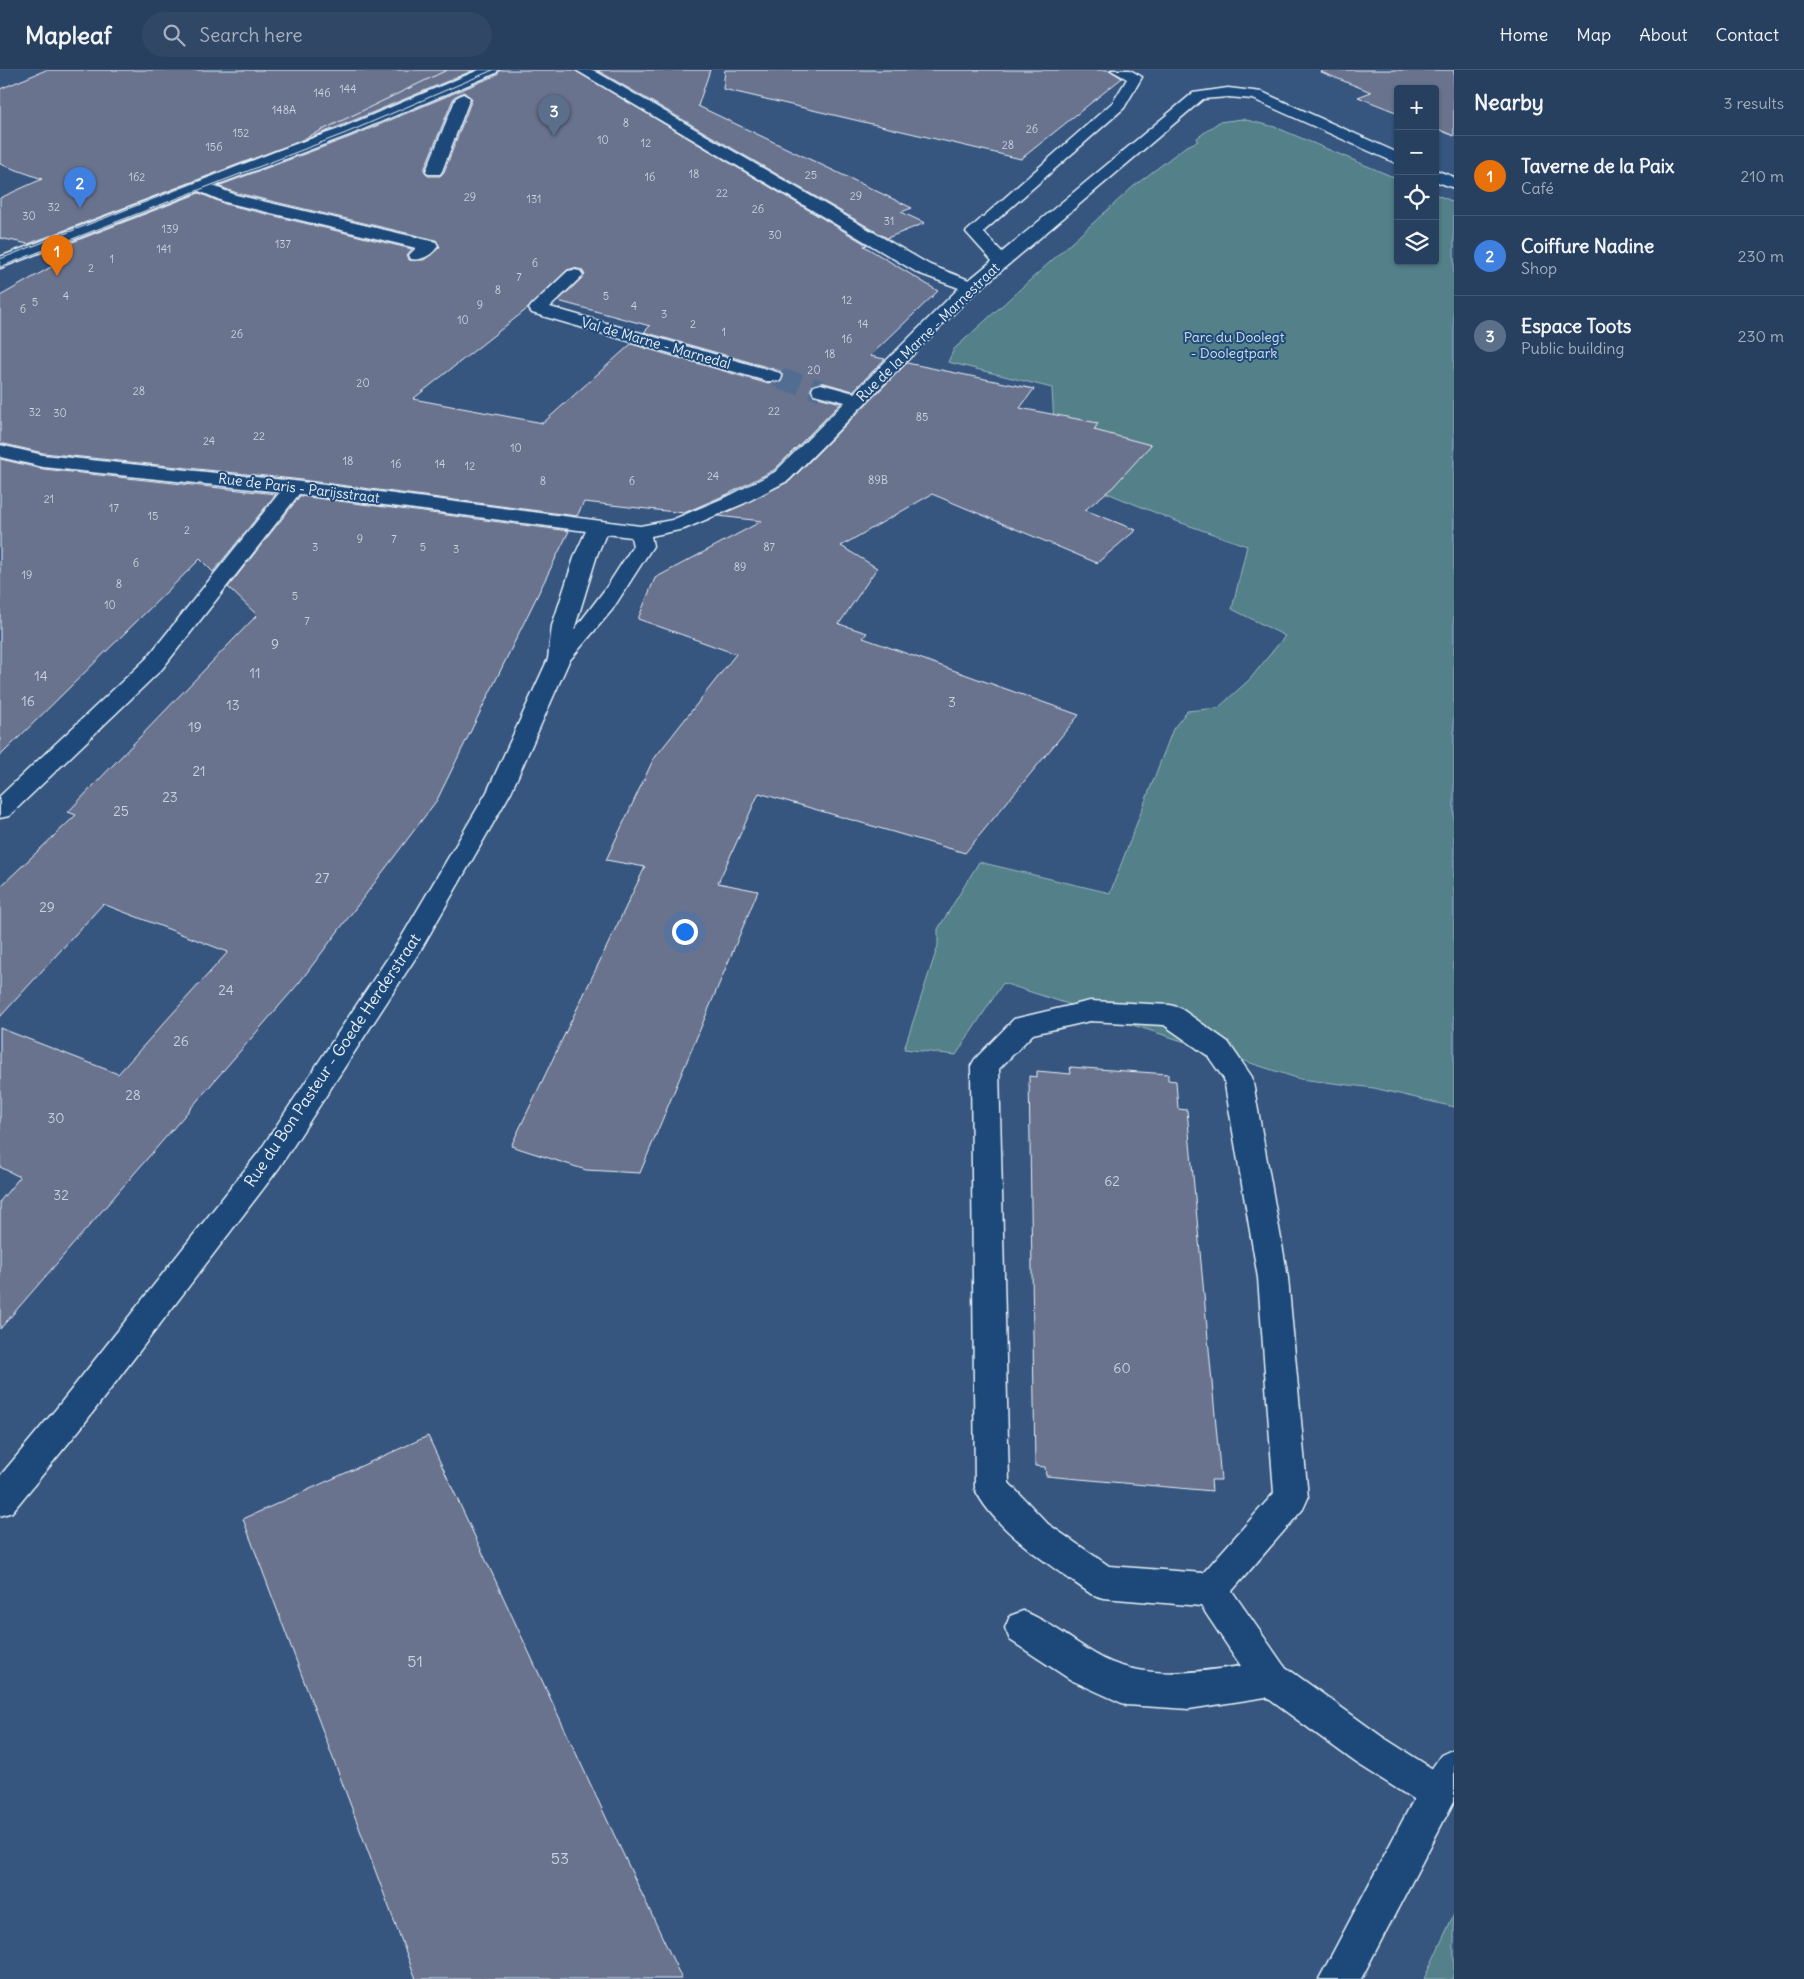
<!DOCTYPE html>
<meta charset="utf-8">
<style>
body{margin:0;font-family:Delius,sans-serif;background:#304766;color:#f1f3f6}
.controls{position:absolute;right:15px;top:15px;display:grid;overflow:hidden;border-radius:5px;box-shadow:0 1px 4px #0004}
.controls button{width:45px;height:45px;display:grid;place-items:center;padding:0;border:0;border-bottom:1px solid #445975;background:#284060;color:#f1f3f6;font:25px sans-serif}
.you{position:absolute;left:684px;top:861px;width:18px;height:18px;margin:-12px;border:4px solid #fff;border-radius:50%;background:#1a73e8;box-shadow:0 0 0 8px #1a73e833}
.badge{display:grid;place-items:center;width:32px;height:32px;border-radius:50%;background:#eead8d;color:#fff;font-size:16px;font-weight:700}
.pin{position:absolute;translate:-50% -41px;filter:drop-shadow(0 1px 2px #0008)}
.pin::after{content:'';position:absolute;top:26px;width:18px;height:15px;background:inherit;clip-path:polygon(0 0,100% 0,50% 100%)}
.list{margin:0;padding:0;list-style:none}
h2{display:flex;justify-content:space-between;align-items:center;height:65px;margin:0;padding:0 20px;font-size:21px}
h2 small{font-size:16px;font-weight:400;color:#a5afbd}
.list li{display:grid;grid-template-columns:32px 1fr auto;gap:15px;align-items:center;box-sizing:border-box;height:80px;padding:0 20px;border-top:1px solid #445975}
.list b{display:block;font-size:19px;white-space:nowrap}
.list p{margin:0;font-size:16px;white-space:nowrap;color:#a5afbd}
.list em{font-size:16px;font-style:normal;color:#a5afbd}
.icon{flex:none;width:28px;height:28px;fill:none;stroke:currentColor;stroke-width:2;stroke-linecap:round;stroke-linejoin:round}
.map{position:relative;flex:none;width:1454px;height:1909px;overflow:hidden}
header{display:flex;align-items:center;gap:30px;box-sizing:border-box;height:70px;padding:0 25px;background:#284060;border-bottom:1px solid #445975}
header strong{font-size:24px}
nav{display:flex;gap:28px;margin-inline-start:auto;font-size:18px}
.search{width:350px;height:45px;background:#304766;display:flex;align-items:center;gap:12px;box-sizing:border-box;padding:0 18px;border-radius:28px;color:#a5afbd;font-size:19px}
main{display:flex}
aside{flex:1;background:#284060}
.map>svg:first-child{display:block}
.green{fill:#528089;stroke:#9db8c0}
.building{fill:#6b738e;stroke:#e8f1f8;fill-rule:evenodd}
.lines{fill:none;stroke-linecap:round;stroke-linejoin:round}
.minor-tunnel-far1{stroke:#516d92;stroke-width:16;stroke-dasharray:16 8;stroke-linecap:butt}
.minor-tunnel{stroke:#516d92;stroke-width:21;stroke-dasharray:21 11;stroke-linecap:butt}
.minor-casing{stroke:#e8f1f8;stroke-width:3}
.major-casing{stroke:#e8f1f8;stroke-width:3}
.minor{fill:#1f4a7a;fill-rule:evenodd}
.major{fill:#1f4a7a;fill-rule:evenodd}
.tram{stroke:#e8f1f8;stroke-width:1}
.labels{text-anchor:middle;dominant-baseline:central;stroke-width:4;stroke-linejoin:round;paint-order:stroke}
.far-number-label{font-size:11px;fill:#c9d2de}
.far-street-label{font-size:14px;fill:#e8f1f8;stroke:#1f4a7a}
.far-park-label{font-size:14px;fill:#d2e0e7;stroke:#1f4a7a}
.number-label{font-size:14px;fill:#c9d2de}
.street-label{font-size:16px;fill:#e8f1f8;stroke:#1f4a7a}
.near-number-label{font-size:16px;fill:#c9d2de}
</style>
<header>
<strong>Mapleaf</strong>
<div class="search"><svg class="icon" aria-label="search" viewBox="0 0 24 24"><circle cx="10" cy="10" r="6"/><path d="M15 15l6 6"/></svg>Search here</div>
<nav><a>Home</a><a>Map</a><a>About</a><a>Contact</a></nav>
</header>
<main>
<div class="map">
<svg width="1454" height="1909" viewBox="0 0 1454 1909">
<rect width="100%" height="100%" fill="#365680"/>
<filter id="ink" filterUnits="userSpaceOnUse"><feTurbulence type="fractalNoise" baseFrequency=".02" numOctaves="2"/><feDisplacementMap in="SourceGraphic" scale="10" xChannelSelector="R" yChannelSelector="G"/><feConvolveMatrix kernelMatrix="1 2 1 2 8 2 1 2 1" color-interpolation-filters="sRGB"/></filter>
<g filter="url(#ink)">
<!-- green -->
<path class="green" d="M 1242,49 L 1275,57 L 1398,109 L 1398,191 L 1435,191 L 1435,124 L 1454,132 L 1454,1037 L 1374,1018 L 1300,1009 L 1003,913 L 956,985 L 904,979 L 938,876 L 938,859 L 979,792 L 1110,823 L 1173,659 L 1187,641 L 1218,638 L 1250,609 L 1285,566 L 1232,539 L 1247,476 L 1176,451 L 1048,399 L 1055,372 L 1052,318 L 948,292 L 954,279 L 1134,116 L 1185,77 L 1198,71 L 1197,68 L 1219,52 Z
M 1454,1845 L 1454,1909 L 1424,1909 L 1453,1846 Z"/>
<!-- building -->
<path class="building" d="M 46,0 L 474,0 L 338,57 L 28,174 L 0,168 L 0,128 L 42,109 L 0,94 L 0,19 Z
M 500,0 L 574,0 L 867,175 L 864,176 L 938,221 L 870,286 L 885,289 L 853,321 L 821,312 L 812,315 L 810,321 L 814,326 L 841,333 L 774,400 L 730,423 L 684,443 L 584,432 L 577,446 L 294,409 L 43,383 L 0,373 L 0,226 L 72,185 L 52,180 L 199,123 L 225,134 L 412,179 L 407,185 L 409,190 L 424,190 L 440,177 L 436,170 L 237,123 L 218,116 L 350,67 L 497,5 ZM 464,22 L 472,29 L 444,102 L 440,106 L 428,106 L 424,100 L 454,27 ZM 574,198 L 582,200 L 585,205 L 558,231 L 650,256 L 644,262 L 781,301 L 784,306 L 782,312 L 765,313 L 631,274 L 543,353 L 413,329 L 527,239 L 567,200 Z
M 597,0 L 710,0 L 698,36 L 912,138 L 901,142 L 925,153 L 887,168 Z
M 725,0 L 1109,0 L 1122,8 L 1021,89 L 723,19 Z
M 1322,0 L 1454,0 L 1454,66 L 1435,58 L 1435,19 L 1398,19 L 1398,43 L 1358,27 L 1371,22 L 1321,2 Z
M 907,293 L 1034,319 L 1020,338 L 1098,353 L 1094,360 L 1151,375 L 1113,417 L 1085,440 L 1136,460 L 1097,493 L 932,424 L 841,476 L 877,498 L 839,554 L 867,563 L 863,568 L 1079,645 L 965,783 L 759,723 L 718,813 L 758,821 L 640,1103 L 586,1100 L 511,1076 L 645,797 L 606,790 L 653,690 L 736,584 L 638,549 L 655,508 L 762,451 L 718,446 L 790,411 Z
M 0,389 L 43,399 L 276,424 L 213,502 L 200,489 L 0,686 Z
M 300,426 L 569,461 L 437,730 L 299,913 L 0,1259 L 0,1131 L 20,1107 L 0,1097 L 0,958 L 118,1004 L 228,882 L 103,834 L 0,947 L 0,817 L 76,745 L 68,742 L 257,545 L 228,517 Z
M 1070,997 L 1168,1004 L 1168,1010 L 1176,1011 L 1178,1039 L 1187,1040 L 1221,1410 L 1211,1410 L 1212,1421 L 1046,1406 L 1045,1397 L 1035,1396 L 1029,1006 L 1037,1007 L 1037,1001 L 1071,1004 Z
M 428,1366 L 617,1771 L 682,1909 L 416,1909 L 243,1449 Z"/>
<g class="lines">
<!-- minor-tunnel-far1 -->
<path class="minor-tunnel-far1" d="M 773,307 L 785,310"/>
<!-- minor-tunnel -->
<path class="minor-tunnel" d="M 780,309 L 821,320"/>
<!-- minor casing -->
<g class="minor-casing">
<path id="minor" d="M 479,0 L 498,0 L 496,3 L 349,65 L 213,116 L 236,125 L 436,172 L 438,176 C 432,185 422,191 411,189 L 409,185 L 416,178 L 225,132 L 199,121 L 0,198 L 0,187 L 276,81 L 339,59 Z
M 576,0 L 593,0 L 930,195 L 969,210 L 992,191 L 966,162 L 1113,32 L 1127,9 L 1111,0 L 1130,0 L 1142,7 L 1124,38 L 983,162 L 1002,182 L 1193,23 L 1228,18 L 1262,22 L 1398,83 L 1398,94 L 1253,29 L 1228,27 L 1203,29 L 968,229 L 789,410 L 745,433 L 684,459 L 651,466 L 653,476 L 612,540 L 569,591 L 511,722 L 420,881 L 279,1098 L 80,1359 L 12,1442 L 0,1446 L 0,1406 L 56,1339 L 259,1082 L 401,868 L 487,722 L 548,589 L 552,556 L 575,485 L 586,461 L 299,424 L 162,599 L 9,746 L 0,748 L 0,726 L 146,589 L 280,422 L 43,397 L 0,387 L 0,375 L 43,385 L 294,411 L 640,456 L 672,450 L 731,425 L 775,402 L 845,332 L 814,324 L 812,320 L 814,316 L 821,314 L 854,323 L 959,218 L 918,203 ZM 606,464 L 631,467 L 633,476 L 606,518 L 574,560 L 597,485 Z
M 463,24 L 470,28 L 442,101 L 440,104 L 428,104 L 426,101 L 456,28 Z
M 1435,100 L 1454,107 L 1454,118 L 1435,111 Z
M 574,200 L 580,201 L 583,205 L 550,237 L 780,303 L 782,307 L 780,311 L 766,311 L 532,243 L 529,239 L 532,235 L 568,201 Z
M 1090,931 L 1170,935 L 1180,938 L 1228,972 L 1252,1007 L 1288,1208 L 1308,1428 L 1303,1439 L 1232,1521 L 1284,1596 L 1381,1666 L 1450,1710 C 1454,1720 1454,1726 1450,1736 L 1437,1742 L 1424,1736 L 1355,1692 L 1266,1627 L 1189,1639 L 1126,1635 L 1071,1610 L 1010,1570 L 1005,1558 L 1010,1546 L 1023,1541 C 1049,1551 1071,1570 1095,1584 C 1139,1611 1193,1603 1241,1596 L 1201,1536 L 1103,1528 L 1091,1524 C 1054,1498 994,1460 975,1419 L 971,996 L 975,989 L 1014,949 ZM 1090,951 L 1164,955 L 1208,986 L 1224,1009 L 1258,1208 L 1274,1423 L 1203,1503 L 1109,1496 L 1048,1454 L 1009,1413 L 999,999 L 1033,964 Z"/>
</g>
<!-- major casing -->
<g class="major-casing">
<path id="major" d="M 1454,1679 L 1454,1731 L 1361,1909 L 1319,1909 L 1424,1710 L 1441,1685 Z"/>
</g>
<!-- minor -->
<use href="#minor" class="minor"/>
<!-- major -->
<use href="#major" class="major"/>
<!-- tram -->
<path class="tram" d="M 0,189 L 291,75 L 447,0
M 0,197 L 346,63 L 493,0"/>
</g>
</g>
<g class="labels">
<!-- far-number labels -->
<g class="far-number-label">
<text x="348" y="19">144</text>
<text x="322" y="23">146</text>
<text x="284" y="40">148A</text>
<text x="626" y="53">8</text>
<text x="1032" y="59">26</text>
<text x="241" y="63">152</text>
<text x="603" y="70">10</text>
<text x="646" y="73">12</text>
<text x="1008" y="75">28</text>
<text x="214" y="77">156</text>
<text x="694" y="104">18</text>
<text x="811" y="105">25</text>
<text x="137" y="107">162</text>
<text x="650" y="107">16</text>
<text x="722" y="123">22</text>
<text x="856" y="126">29</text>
<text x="470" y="127">29</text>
<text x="534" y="129">131</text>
<text x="54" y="137">32</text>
<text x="758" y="139">26</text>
<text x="29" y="146">30</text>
<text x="889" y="151">31</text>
<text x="170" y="159">139</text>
<text x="775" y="165">30</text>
<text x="283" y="174">137</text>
<text x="164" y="179">141</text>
<text x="112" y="189">1</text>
<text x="535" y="193">6</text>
<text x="91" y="198">2</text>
<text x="519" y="207">7</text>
<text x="498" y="220">8</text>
<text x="66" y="226">4</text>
<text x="606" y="226">5</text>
<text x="847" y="230">12</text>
<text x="35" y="232">5</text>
<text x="480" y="235">9</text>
<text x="634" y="236">4</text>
<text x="23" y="239">6</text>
<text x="664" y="244">3</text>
<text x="463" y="250">10</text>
<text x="693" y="254">2</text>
<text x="863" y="254">14</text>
<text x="724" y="262">1</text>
<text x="237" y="264">26</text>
<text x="847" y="269">16</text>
<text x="830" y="284">18</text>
<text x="814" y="300">20</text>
<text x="363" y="313">20</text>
<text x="139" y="321">28</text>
<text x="774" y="341">22</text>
<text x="35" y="342">32</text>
<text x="60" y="343">30</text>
<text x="922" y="347">85</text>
<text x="259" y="366">22</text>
<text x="209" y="371">24</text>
<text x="516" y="378">10</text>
<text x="348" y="391">18</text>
<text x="396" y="394">16</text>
<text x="440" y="394">14</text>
<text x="470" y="396">12</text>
<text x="713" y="406">24</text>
<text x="878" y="410">89B</text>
<text x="543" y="411">8</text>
<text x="632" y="411">6</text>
<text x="49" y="429">21</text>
<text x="114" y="438">17</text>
<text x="153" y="446">15</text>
<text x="187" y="460">2</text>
<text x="360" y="469">9</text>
<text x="394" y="469">7</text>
<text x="315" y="477">3</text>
<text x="423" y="477">5</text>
<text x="769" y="477">87</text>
<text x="456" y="479">3</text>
<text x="136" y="493">6</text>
<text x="740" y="497">89</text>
<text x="27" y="505">19</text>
<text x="119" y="514">8</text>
<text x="295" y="526">5</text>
<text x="110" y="535">10</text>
<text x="307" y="551">7</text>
</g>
<!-- far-street labels -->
<g class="far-street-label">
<text transform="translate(928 262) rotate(-44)">Rue de la Marne - Marnestraat</text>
<text transform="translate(656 273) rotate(16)">Val de Marne - Marnedal</text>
<text transform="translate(299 418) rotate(7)">Rue de Paris - Parijsstraat</text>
</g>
<!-- far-park labels -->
<g class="far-park-label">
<text x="1234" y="267">Parc du Doolegt<tspan x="1234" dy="16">- Doolegtpark</tspan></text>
</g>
<!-- number labels -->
<g class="number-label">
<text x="275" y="574">9</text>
<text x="255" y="603">11</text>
<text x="41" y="606">14</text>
<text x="28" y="631">16</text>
<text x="952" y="632">3</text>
<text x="233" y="635">13</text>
<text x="195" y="657">19</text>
<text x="199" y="701">21</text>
<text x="170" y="727">23</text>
<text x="121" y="741">25</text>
<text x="322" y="808">27</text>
<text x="47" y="837">29</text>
<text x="226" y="920">24</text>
<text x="181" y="971">26</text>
<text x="133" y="1025">28</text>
<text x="56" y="1048">30</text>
<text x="1112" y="1111">62</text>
<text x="61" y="1125">32</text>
<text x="1122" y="1298">60</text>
</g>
<!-- street labels -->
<g class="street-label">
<text transform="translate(332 990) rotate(-56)">Rue du Bon Pasteur - Goede Herderstraat</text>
</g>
<!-- near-number labels -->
<g class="near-number-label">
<text x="415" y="1591">51</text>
<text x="560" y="1788">53</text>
</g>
</g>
</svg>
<div class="controls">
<button>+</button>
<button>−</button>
<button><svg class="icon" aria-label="locate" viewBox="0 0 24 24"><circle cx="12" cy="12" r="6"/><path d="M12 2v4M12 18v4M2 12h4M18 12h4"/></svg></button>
<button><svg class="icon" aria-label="layers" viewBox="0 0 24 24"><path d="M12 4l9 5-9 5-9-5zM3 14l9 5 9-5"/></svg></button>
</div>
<div class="you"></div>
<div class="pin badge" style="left:57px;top:206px;background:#e8710a">1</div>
<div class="pin badge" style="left:80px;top:138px;background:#3f7fe0">2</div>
<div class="pin badge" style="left:554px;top:66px;background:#5c6f8a">3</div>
</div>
<aside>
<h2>Nearby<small>3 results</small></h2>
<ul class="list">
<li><span class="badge" style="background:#e8710a">1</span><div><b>Taverne de la Paix</b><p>Café</p></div><em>210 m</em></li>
<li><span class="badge" style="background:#3f7fe0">2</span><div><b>Coiffure Nadine</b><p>Shop</p></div><em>230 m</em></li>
<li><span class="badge" style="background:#5c6f8a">3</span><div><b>Espace Toots</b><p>Public building</p></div><em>230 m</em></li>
</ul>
</aside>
</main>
